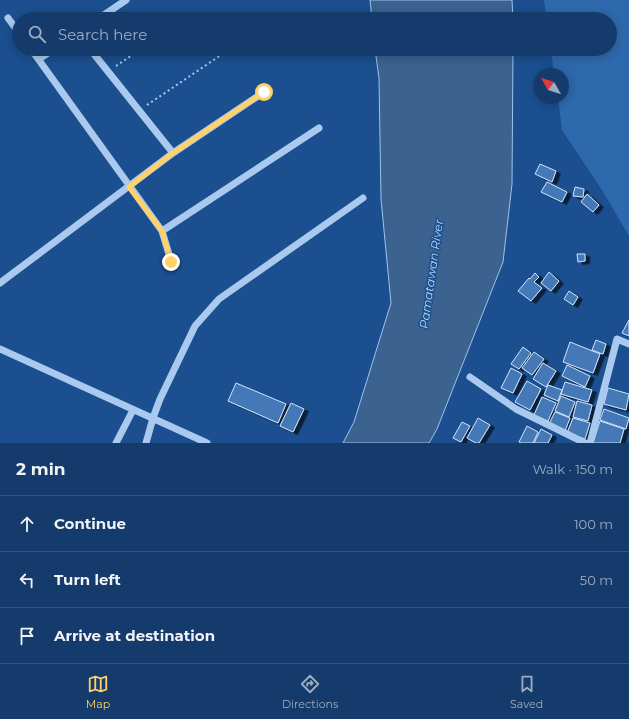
<!DOCTYPE html>
<meta charset="utf-8">
<style>
body{margin:0;font-family:Montserrat,sans-serif;background:#1d4271;color:#f1f3f6}
.compass{position:absolute;left:533px;top:68px;width:36px;height:36px;border-radius:50%;background:#143b6b;box-shadow:0 2px 10px #0003;rotate:309deg}
.stop{position:absolute;width:12px;height:12px;margin:-9px;border:3px solid #ffd166;border-radius:50%;background:#fff}
.stop.end{background:#ffd166;border-color:#fff;box-shadow:0 1px 4px #0008}
.list{margin:0;padding:0;list-style:none}
h2{display:flex;justify-content:space-between;align-items:center;height:52px;margin:0;padding:0 16px;font-size:17px}
h2 small{font-size:13px;font-weight:400;color:#9dadc1}
.list li{display:grid;grid-template-columns:26px 1fr auto;gap:12px;align-items:center;box-sizing:border-box;height:56px;padding:0 16px;border-top:1px solid #33557e}
.list b{display:block;font-size:15px;white-space:nowrap}
.list em{font-size:13px;font-style:normal;color:#9dadc1}
.icon{flex:none;width:22px;height:22px;fill:none;stroke:currentColor;stroke-width:2;stroke-linecap:round;stroke-linejoin:round}
.map{position:relative;flex:none;width:629px;height:443px;overflow:hidden}
.search{position:absolute;background:#143b6b;box-shadow:0 2px 10px #0003;left:12px;right:12px;top:12px;height:44px;display:flex;align-items:center;gap:10px;box-sizing:border-box;padding:0 14px;border-radius:22px;color:#9dadc1;font-size:15px}
.sheet{height:220px;background:#143b6b}
nav{display:flex;justify-content:space-around;align-items:center;box-sizing:border-box;height:56px;border-top:1px solid #33557e;background:#143b6b;font-size:11px;color:#9dadc1}
nav a{display:grid;justify-items:center;gap:2px}
nav .on{color:#ffd166}
.map>svg:first-child{display:block}
.green{fill:#2e69ad}
.water{fill:#3c6290;stroke:#9cc4f0}
.building{fill:#4478b7;stroke:#cfe3fa;filter:url(#shadow)}
.lines{fill:none;stroke-linecap:round;stroke-linejoin:round}
.path{stroke:#a9c9ee;stroke-width:2;stroke-dasharray:2 3;stroke-linecap:butt}
.minor{stroke:#a9c9ee;stroke-width:7}
.route{stroke:#ffd166;stroke-width:5}
.labels{text-anchor:middle;dominant-baseline:central;stroke-width:3;stroke-linejoin:round;paint-order:stroke}
.water-label{font-size:12px;font-style:italic;fill:#b5d3f5;stroke:#1b4f8f}
</style>
<div class="map">
<svg width="629" height="443" viewBox="0 0 629 443">
<defs>
<filter id="shadow"><feDropShadow dx="4.5" dy="2.5" stdDeviation="0" flood-color="#0009"/></filter>
</defs>
<rect width="100%" height="100%" fill="#1b4f8f"/>
<!-- green -->
<path class="green" d="M 544,0 L 629,0 L 629,236 L 602,190 L 562,130 L 558,98 L 563,98 L 563,74 L 554,74 L 551,49 L 610,49 L 610,19 L 547,19 Z"/>
<!-- water -->
<path class="water" d="M 370,0 L 512,0 L 513,19 L 372,19 Z
M 375,49 L 513,49 L 512,184 L 503,262 L 437,429 L 429,443 L 343,443 L 354,422 L 391,303 L 381,199 L 379,78 Z"/>
<!-- building -->
<path class="building" d="M 540,164 L 556,171 L 552,182 L 535,174 Z
M 547,182 L 567,192 L 562,202 L 541,192 Z
M 575,187 L 584,189 L 583,197 L 573,196 Z
M 587,194 L 599,205 L 593,212 L 581,202 Z
M 577,254 L 585,254 L 585,261 L 578,262 Z
M 549,272 L 559,281 L 551,291 L 541,283 Z
M 535,273 L 539,277 L 534,282 L 542,288 L 531,301 L 518,291 L 529,278 L 530,279 Z
M 569,291 L 578,297 L 573,305 L 564,299 Z
M 629,320 L 629,336 L 622,333 Z
M 596,340 L 606,344 L 603,354 L 592,350 Z
M 570,342 L 600,354 L 593,373 L 563,362 Z
M 523,347 L 531,353 L 519,369 L 511,364 Z
M 534,352 L 544,359 L 532,375 L 522,368 Z
M 543,363 L 556,371 L 546,387 L 533,379 Z
M 567,365 L 590,376 L 585,387 L 562,376 Z
M 511,368 L 522,374 L 513,393 L 501,388 Z
M 527,381 L 541,389 L 530,410 L 515,402 Z
M 565,382 L 592,390 L 588,402 L 561,394 Z
M 236,383 L 286,404 L 278,423 L 228,401 Z
M 548,385 L 562,390 L 558,401 L 544,395 Z
M 608,388 L 629,394 L 626,410 L 604,404 Z
M 561,396 L 575,402 L 569,417 L 555,411 Z
M 542,397 L 556,403 L 548,421 L 534,415 Z
M 577,401 L 592,405 L 588,421 L 573,417 Z
M 291,403 L 304,409 L 293,432 L 280,426 Z
M 604,409 L 629,418 L 626,429 L 600,420 Z
M 555,412 L 570,418 L 565,431 L 549,424 Z
M 478,418 L 490,425 L 479,443 L 476,443 L 467,438 Z
M 573,418 L 590,423 L 585,439 L 567,433 Z
M 600,421 L 624,429 L 620,443 L 593,443 Z
M 462,422 L 470,426 L 461,442 L 453,438 Z
M 527,426 L 538,432 L 533,443 L 521,443 L 519,442 Z
M 541,429 L 552,435 L 548,443 L 534,443 Z"/>
<g class="lines">
<!-- path -->
<path class="path" d="M 116,66 L 141,49
M 147,105 L 227,51"/>
<!-- minor -->
<path class="minor" d="M 8,18 L 19,33
M 98,19 L 126,0
M 31,49 L 162,231 L 171,261
M 90,49 L 173,153
M 39,59 L 54,49
M 162,231 L 319,128
M 0,283 L 173,153 L 264,92
M 0,349 L 207,443
M 470,377 L 516,409 L 585,443
M 116,443 L 133,410
M 146,443 L 153,418 L 160,399 L 195,326 L 219,299 L 363,198
M 590,443 L 617,339 L 629,344"/>
</g>
<g class="lines">
<!-- route -->
<path class="route" d="M 171,262 L 162,231 L 129,187 L 173,153 L 264,92"/>
</g>
<g class="labels">
<!-- water labels -->
<g class="water-label">
<text transform="translate(431 274) rotate(-82)">Pamatawan River</text>
</g>
</g>
</svg>
<svg class="compass" viewBox="-18 -18 36 36"><path d="M0-13l5 13h-10z" fill="#e53935"/><path d="M0 13l5-13h-10z" fill="#9dadc1"/></svg>
<div class="stop" style="left:264px;top:92px"></div>
<div class="stop end" style="left:171px;top:262px"></div>
<div class="search"><svg class="icon" aria-label="search" viewBox="0 0 24 24"><circle cx="10" cy="10" r="6"/><path d="M15 15l6 6"/></svg>Search here</div>
</div>
<section class="sheet">
<h2>2 min<small>Walk · 150 m</small></h2>
<ul class="list">
<li><svg class="icon" aria-label="ahead" viewBox="0 0 24 24"><path d="M12 20V5M6 11l6-6 6 6"/></svg><div><b>Continue</b></div><em>100 m</em></li>
<li><svg class="icon" aria-label="left" viewBox="0 0 24 24"><path d="M17 20v-9H6M10 6l-5 5 5 5"/></svg><div><b>Turn left</b></div><em>50 m</em></li>
<li><svg class="icon" aria-label="arrive" viewBox="0 0 24 24"><path d="M6 21V4h12l-3 4 3 4H6"/></svg><div><b>Arrive at destination</b></div></li>
</ul>
</section>
<nav>
<a class="on"><svg class="icon" aria-label="map" viewBox="0 0 24 24"><path d="M3 6l6-2 6 2 6-2v14l-6 2-6-2-6 2zM9 4v14M15 6v14"/></svg>Map</a>
<a><svg class="icon" aria-label="directions" viewBox="0 0 24 24"><path d="M12 3l9 9-9 9-9-9zM9 14v-3h6M13 9l2 2-2 2"/></svg>Directions</a>
<a><svg class="icon" aria-label="saved" viewBox="0 0 24 24"><path d="M7 4h10v16l-5-4-5 4z"/></svg>Saved</a>
</nav>
